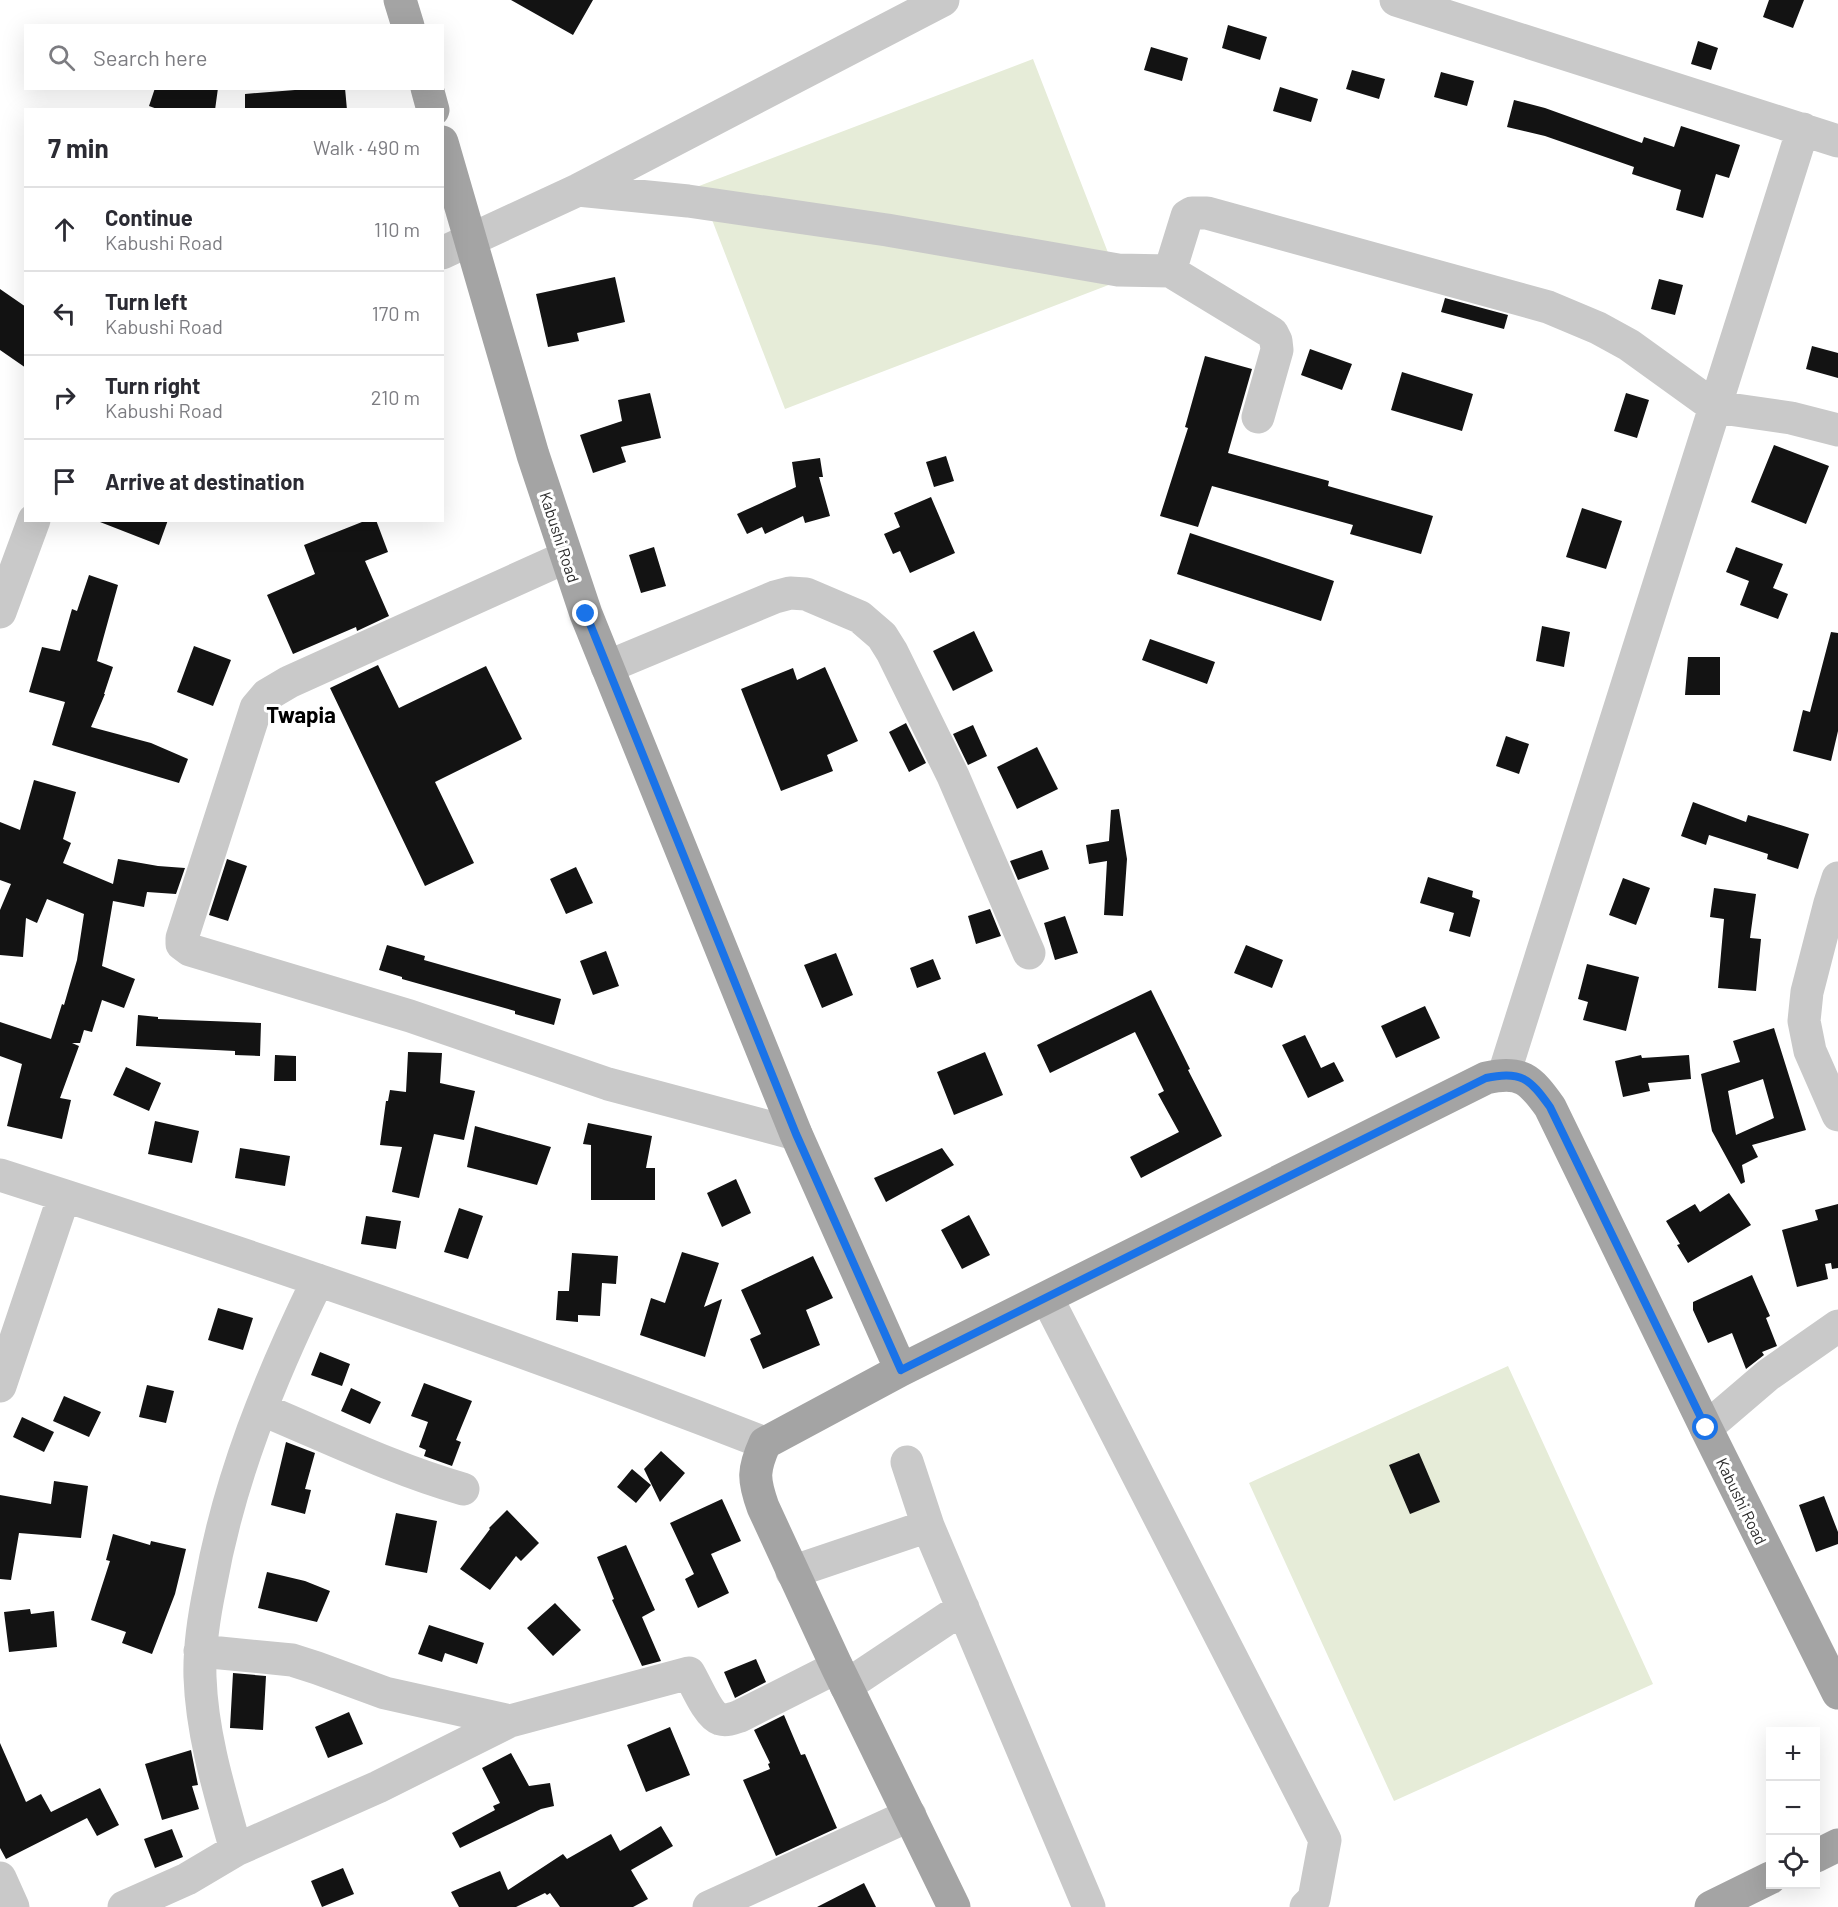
<!DOCTYPE html>
<meta charset="utf-8">
<style>
body{margin:0;font-family:Barlow,sans-serif;background:#f2f2f3;color:#2b2b33}
.controls{position:absolute;right:18px;bottom:18px;display:grid;overflow:hidden;border-radius:0px;box-shadow:0 6px 24px #0002}
.controls button{width:54px;height:54px;display:grid;place-items:center;padding:0;border:0;border-bottom:2px solid #e1e1e2;background:#fff;color:#2b2b33;font:30px sans-serif}
.stop{position:absolute;width:18px;height:18px;margin:-14px;border:4px solid #1a73e8;border-radius:50%;background:#fff}
.stop.end{background:#1a73e8;border-color:#fff;box-shadow:0 2px 6px #0008}
.list{margin:0;padding:0;list-style:none}
h2{display:flex;justify-content:space-between;align-items:center;height:78px;margin:0;padding:0 24px;font-size:26px}
h2 small{font-size:20px;font-weight:400;color:#7c7c81}
.list li{display:grid;grid-template-columns:39px 1fr auto;gap:18px;align-items:center;box-sizing:border-box;height:84px;padding:0 24px;border-top:2px solid #e1e1e2}
.list b{display:block;font-size:22px;white-space:nowrap}
.list p{margin:0;font-size:20px;white-space:nowrap;color:#7c7c81}
.list em{font-size:20px;font-style:normal;color:#7c7c81}
.icon{flex:none;width:33px;height:33px;fill:none;stroke:currentColor;stroke-width:2;stroke-linecap:round;stroke-linejoin:round}
.map{position:relative;flex:none;width:1838px;height:1907px;overflow:hidden}
.search{position:absolute;background:#fff;box-shadow:0 6px 24px #0002;left:24px;top:24px;width:420px;height:66px;display:flex;align-items:center;gap:15px;box-sizing:border-box;padding:0 21px;border-radius:0px;color:#7c7c81;font-size:22px}
.panel{position:absolute;background:#fff;box-shadow:0 6px 24px #0002;left:24px;top:108px;width:420px;height:414px;border-radius:0px}
.map>svg:first-child{display:block}
.green{fill:#e6ecd8}
.building{fill:#131313;fill-rule:evenodd}
.lines{fill:none;stroke-linecap:round;stroke-linejoin:round}
.minor{stroke:#c9c9c9;stroke-width:33}
.major{stroke:#a4a4a4;stroke-width:33}
.route{stroke:#1a73e8;stroke-width:8}
.labels{text-anchor:middle;dominant-baseline:central;stroke-width:6;stroke-linejoin:round;paint-order:stroke}
.street-label{font-size:16px;fill:#2c2c2c;stroke:#fff}
.district-label{font-size:22px;font-weight:bold;fill:#000;stroke:#fff}
</style>
<div class="map">
<svg width="1838" height="1907" viewBox="0 0 1838 1907">
<rect width="100%" height="100%" fill="#fff"/>
<!-- green -->
<path class="green" d="M 1033,59 L 1119,281 L 785,409 L 699,186 Z
M 1508,1366 L 1653,1684 L 1394,1801 L 1249,1483 Z"/>
<!-- building -->
<path class="building" d="M 511,0 L 593,0 L 573,35 Z
M 1769,0 L 1804,0 L 1793,28 L 1763,17 Z
M 1228,25 L 1267,37 L 1260,60 L 1222,48 Z
M 1698,41 L 1718,48 L 1711,70 L 1691,64 Z
M 1151,47 L 1188,58 L 1182,81 L 1144,70 Z
M 1352,70 L 1385,79 L 1379,99 L 1346,89 Z
M 1441,72 L 1474,81 L 1467,106 L 1434,97 Z
M 1280,87 L 1318,99 L 1311,122 L 1273,111 Z
M 155,88 L 218,88 L 215,110 L 160,110 L 149,106 Z
M 320,88 L 345,88 L 347,110 L 245,110 L 245,94 Z
M 1514,100 L 1545,108 L 1642,143 L 1644,137 L 1674,147 L 1681,126 L 1740,145 L 1729,178 L 1716,174 L 1703,218 L 1676,210 L 1681,190 L 1632,174 L 1634,167 L 1545,136 L 1507,127 Z
M 615,277 L 625,322 L 577,333 L 579,341 L 548,347 L 536,294 Z
M 1659,279 L 1683,285 L 1675,315 L 1651,309 Z
M 0,289 L 26,307 L 26,368 L 0,350 Z
M 1445,298 L 1508,315 L 1504,329 L 1441,312 Z
M 1812,346 L 1838,353 L 1838,378 L 1806,369 Z
M 1310,349 L 1352,364 L 1342,390 L 1301,375 Z
M 1205,356 L 1252,369 L 1228,453 L 1329,481 L 1328,486 L 1433,516 L 1421,554 L 1350,534 L 1353,525 L 1212,486 L 1198,527 L 1160,516 L 1188,428 L 1185,427 Z
M 1402,372 L 1473,394 L 1462,431 L 1391,410 Z
M 650,393 L 661,438 L 621,447 L 626,462 L 593,473 L 580,435 L 622,421 L 618,400 Z
M 1626,393 L 1649,400 L 1637,438 L 1614,431 Z
M 1774,445 L 1829,466 L 1806,524 L 1751,502 Z
M 946,456 L 954,481 L 934,487 L 926,462 Z
M 820,458 L 823,477 L 819,477 L 830,516 L 805,523 L 803,516 L 765,534 L 762,527 L 747,534 L 737,514 L 796,487 L 792,462 Z
M 931,497 L 955,553 L 910,573 L 900,551 L 893,554 L 884,534 L 900,527 L 894,513 Z
M 1582,508 L 1622,521 L 1606,569 L 1566,557 Z
M 100,520 L 168,520 L 159,545 L 100,522 Z
M 367,520 L 376,520 L 388,552 L 365,561 L 389,616 L 357,631 L 356,627 L 293,654 L 267,595 L 315,574 L 304,545 Z
M 1190,533 L 1334,581 L 1321,621 L 1177,574 Z
M 654,547 L 666,586 L 641,593 L 629,555 Z
M 1736,547 L 1783,564 L 1773,588 L 1788,594 L 1778,619 L 1740,605 L 1749,581 L 1726,572 Z
M 89,575 L 118,585 L 97,661 L 113,667 L 104,694 L 105,694 L 91,727 L 151,743 L 188,759 L 179,783 L 52,745 L 65,702 L 29,692 L 42,647 L 60,651 L 72,609 L 77,611 Z
M 1542,626 L 1570,632 L 1564,667 L 1536,661 Z
M 974,631 L 993,671 L 953,691 L 933,651 Z
M 1831,632 L 1838,633 L 1838,731 L 1831,761 L 1793,751 L 1803,710 L 1810,712 Z
M 1150,639 L 1215,662 L 1207,684 L 1142,660 Z
M 194,646 L 231,660 L 213,706 L 177,692 Z
M 1688,657 L 1720,657 L 1720,695 L 1685,695 Z
M 378,665 L 399,708 L 486,666 L 522,739 L 435,782 L 474,863 L 425,886 L 330,688 Z
M 825,667 L 858,741 L 827,755 L 833,771 L 781,791 L 741,689 L 793,668 L 797,680 Z
M 906,723 L 926,763 L 909,772 L 889,732 Z
M 973,725 L 987,756 L 968,765 L 953,734 Z
M 1506,736 L 1529,744 L 1519,774 L 1496,766 Z
M 1037,747 L 1058,789 L 1017,809 L 997,767 Z
M 34,780 L 76,792 L 63,839 L 71,843 L 63,863 L 113,884 L 118,859 L 158,866 L 185,868 L 176,894 L 147,892 L 144,907 L 113,901 L 102,966 L 135,979 L 124,1008 L 102,1000 L 92,1032 L 84,1030 L 80,1043 L 72,1043 L 79,1046 L 60,1098 L 71,1100 L 62,1139 L 7,1126 L 22,1064 L 0,1056 L 0,1022 L 51,1039 L 62,1004 L 64,1005 L 77,960 L 84,914 L 47,899 L 37,923 L 26,918 L 23,957 L 0,955 L 0,910 L 11,884 L 0,880 L 0,822 L 20,830 Z
M 1693,802 L 1746,822 L 1748,815 L 1809,834 L 1798,869 L 1767,859 L 1768,854 L 1709,835 L 1706,845 L 1681,836 Z
M 1119,809 L 1127,859 L 1123,916 L 1104,915 L 1107,861 L 1089,864 L 1086,845 L 1109,841 L 1111,810 Z
M 1042,850 L 1049,869 L 1018,880 L 1010,861 Z
M 227,859 L 247,866 L 228,921 L 209,915 Z
M 576,867 L 593,903 L 566,914 L 550,879 Z
M 1428,877 L 1473,891 L 1472,897 L 1480,900 L 1470,937 L 1449,931 L 1454,913 L 1420,903 Z
M 1623,878 L 1650,888 L 1636,925 L 1609,915 Z
M 1714,888 L 1756,894 L 1750,938 L 1761,939 L 1756,991 L 1718,988 L 1724,919 L 1710,917 Z
M 990,909 L 1001,936 L 976,944 L 968,916 Z
M 1065,916 L 1078,953 L 1055,960 L 1044,923 Z
M 387,945 L 425,956 L 424,960 L 561,999 L 554,1025 L 515,1014 L 515,1011 L 402,979 L 402,977 L 379,970 Z
M 1246,945 L 1283,960 L 1272,988 L 1234,973 Z
M 606,951 L 619,986 L 593,995 L 580,961 Z
M 836,953 L 853,995 L 822,1008 L 804,965 Z
M 933,959 L 941,979 L 917,988 L 910,968 Z
M 1587,964 L 1639,977 L 1626,1031 L 1583,1020 L 1588,1002 L 1578,999 Z
M 1151,990 L 1190,1069 L 1188,1070 L 1222,1136 L 1141,1178 L 1130,1157 L 1179,1132 L 1158,1094 L 1164,1091 L 1135,1032 L 1050,1073 L 1037,1045 Z
M 1425,1006 L 1440,1038 L 1396,1058 L 1381,1026 Z
M 138,1015 L 158,1017 L 158,1019 L 261,1023 L 260,1056 L 235,1055 L 235,1051 L 136,1046 Z
M 1774,1028 L 1806,1130 L 1752,1145 L 1758,1157 L 1742,1165 L 1745,1182 L 1741,1184 L 1712,1131 L 1701,1074 L 1740,1062 L 1733,1041 ZM 1763,1079 L 1774,1118 L 1736,1135 L 1728,1091 Z
M 1305,1035 L 1321,1068 L 1334,1062 L 1344,1081 L 1308,1098 L 1282,1045 Z
M 408,1052 L 442,1053 L 440,1083 L 475,1091 L 464,1140 L 434,1134 L 419,1198 L 392,1192 L 402,1147 L 380,1145 L 386,1101 L 388,1101 L 390,1090 L 406,1092 Z
M 985,1052 L 1003,1095 L 954,1115 L 937,1072 Z
M 275,1055 L 296,1056 L 296,1081 L 274,1081 Z
M 1641,1055 L 1642,1058 L 1689,1055 L 1691,1079 L 1648,1083 L 1650,1091 L 1623,1097 L 1615,1061 Z
M 126,1067 L 161,1083 L 149,1111 L 113,1095 Z
M 155,1121 L 199,1131 L 192,1163 L 148,1154 Z
M 588,1123 L 652,1136 L 646,1168 L 655,1168 L 655,1200 L 591,1200 L 591,1145 L 583,1144 Z
M 475,1126 L 551,1147 L 537,1185 L 467,1167 Z
M 240,1148 L 290,1156 L 285,1186 L 235,1178 Z
M 942,1148 L 954,1165 L 886,1202 L 874,1178 Z
M 736,1179 L 751,1213 L 722,1227 L 707,1193 Z
M 1729,1193 L 1751,1225 L 1688,1263 L 1677,1245 L 1680,1244 L 1666,1221 L 1695,1204 L 1700,1212 Z
M 1838,1204 L 1838,1268 L 1832,1269 L 1831,1263 L 1825,1264 L 1828,1279 L 1797,1287 L 1782,1230 L 1818,1220 L 1815,1210 Z
M 459,1208 L 483,1216 L 468,1259 L 444,1252 Z
M 969,1215 L 990,1255 L 962,1269 L 941,1230 Z
M 366,1216 L 401,1221 L 396,1249 L 361,1244 Z
M 682,1252 L 719,1263 L 704,1307 L 722,1299 L 705,1357 L 640,1335 L 651,1298 L 665,1303 Z
M 572,1253 L 618,1256 L 616,1284 L 602,1283 L 600,1316 L 578,1315 L 578,1322 L 556,1320 L 558,1291 L 569,1291 Z
M 813,1256 L 833,1298 L 806,1310 L 820,1345 L 763,1369 L 750,1339 L 761,1334 L 741,1290 Z
M 1752,1275 L 1770,1316 L 1766,1318 L 1777,1346 L 1762,1352 L 1764,1355 L 1746,1369 L 1732,1333 L 1708,1343 L 1693,1310 L 1693,1302 Z
M 218,1308 L 253,1318 L 243,1350 L 208,1340 Z
M 320,1352 L 350,1364 L 342,1386 L 311,1375 Z
M 424,1383 L 472,1401 L 456,1440 L 461,1442 L 452,1466 L 424,1456 L 426,1450 L 419,1447 L 428,1422 L 411,1416 Z
M 147,1385 L 174,1391 L 166,1423 L 139,1417 Z
M 351,1388 L 381,1402 L 370,1424 L 341,1411 Z
M 64,1396 L 101,1412 L 89,1437 L 53,1421 Z
M 22,1417 L 54,1432 L 44,1452 L 13,1437 Z
M 286,1442 L 315,1453 L 305,1489 L 311,1490 L 305,1514 L 271,1505 Z
M 661,1451 L 685,1473 L 660,1502 L 644,1469 Z
M 1419,1453 L 1440,1502 L 1410,1514 L 1389,1465 Z
M 632,1469 L 651,1485 L 636,1503 L 617,1487 Z
M 54,1481 L 88,1486 L 81,1538 L 19,1533 L 11,1580 L 0,1579 L 0,1495 L 51,1504 Z
M 1824,1496 L 1838,1532 L 1838,1544 L 1816,1552 L 1799,1505 Z
M 722,1499 L 741,1541 L 711,1554 L 729,1593 L 698,1608 L 685,1579 L 694,1574 L 670,1523 Z
M 507,1510 L 539,1543 L 521,1561 L 516,1556 L 490,1590 L 460,1569 L 490,1529 L 489,1528 Z
M 396,1513 L 437,1521 L 427,1573 L 385,1565 Z
M 113,1534 L 150,1545 L 151,1541 L 186,1549 L 175,1594 L 152,1654 L 122,1643 L 126,1632 L 91,1620 L 110,1561 L 106,1560 Z
M 626,1545 L 655,1610 L 642,1617 L 661,1661 L 642,1666 L 612,1600 L 614,1599 L 597,1557 Z
M 267,1572 L 305,1581 L 330,1591 L 317,1622 L 258,1608 Z
M 555,1603 L 581,1630 L 553,1656 L 527,1628 Z
M 30,1609 L 31,1614 L 54,1611 L 57,1647 L 9,1652 L 4,1612 Z
M 429,1625 L 484,1643 L 477,1664 L 445,1653 L 442,1662 L 418,1654 Z
M 756,1659 L 766,1682 L 735,1698 L 724,1672 Z
M 233,1673 L 266,1676 L 263,1730 L 230,1728 Z
M 349,1712 L 363,1744 L 328,1758 L 315,1727 Z
M 784,1715 L 801,1755 L 805,1754 L 837,1828 L 776,1856 L 743,1780 L 770,1769 L 768,1764 L 770,1763 L 754,1730 Z
M 670,1727 L 690,1775 L 646,1792 L 627,1745 Z
M 0,1743 L 26,1802 L 41,1794 L 51,1812 L 100,1788 L 119,1825 L 97,1836 L 87,1818 L 6,1859 L 0,1848 Z
M 191,1750 L 198,1785 L 192,1786 L 199,1809 L 162,1820 L 145,1764 Z
M 511,1753 L 529,1786 L 550,1783 L 554,1806 L 541,1809 L 460,1848 L 452,1833 L 495,1810 L 493,1806 L 500,1803 L 482,1768 Z
M 661,1826 L 673,1846 L 631,1870 L 648,1899 L 633,1907 L 560,1907 L 550,1893 L 547,1895 L 545,1893 L 516,1907 L 459,1907 L 451,1892 L 500,1871 L 508,1890 L 563,1854 L 567,1859 L 611,1834 L 620,1851 Z
M 172,1829 L 183,1857 L 155,1868 L 144,1839 Z
M 343,1868 L 354,1894 L 322,1907 L 311,1881 Z
M 864,1883 L 876,1907 L 817,1907 Z"/>
<g class="lines">
<!-- minor -->
<path class="minor" d="M 1396,0 L 1838,141
M 578,190 L 688,201 L 887,230 L 1118,270 L 1170,271 L 1272,333 L 1276,341 L 1277,350 L 1258,417
M 442,253 L 578,190 L 943,0
M 1170,271 L 1187,216 L 1192,213 L 1207,213 L 1548,307 L 1598,328 L 1629,345 L 1715,407 L 1791,418 L 1838,430
M 566,557 L 289,682 L 267,695 L 256,708 L 182,938 L 182,944 L 190,950 L 410,1016 L 608,1084 L 796,1134
M 0,612 L 34,520
M 607,667 L 775,597 L 790,593 L 806,594 L 860,617 L 882,636 L 892,652 L 953,776 L 1029,953
M 1838,878 L 1830,903 L 1807,992 L 1804,1021 L 1810,1051 L 1838,1115
M 1504,1074 L 1803,129
M 0,1175 C 257,1257 513,1345 765,1443
M 1047,1298 L 1325,1840 L 1314,1899 L 1306,1907
M 0,1386 L 64,1196
M 261,1409 C 328,1437 393,1469 463,1489
M 1706,1428 L 1768,1375 L 1838,1326
M 928,1526 L 1089,1907
M 792,1572 L 928,1526 L 907,1462
M 200,1651 L 292,1660 L 317,1668 L 385,1693 L 510,1721
M 846,1686 L 963,1608
M 236,1850 C 220,1793 202,1736 200,1677 C 199,1647 204,1616 210,1587 C 229,1479 270,1378 318,1280
M 0,1878 L 13,1907
M 124,1907 L 187,1879 L 236,1850 L 378,1787 L 510,1721 L 689,1673 C 696,1685 708,1715 720,1719 C 727,1721 734,1718 740,1716 L 837,1667
M 709,1907 L 910,1815"/>
<!-- major -->
<path class="major" d="M 400,0 L 408,26
M 427,88 L 433,110
M 442,142 L 533,455 L 586,614 L 796,1134 L 901,1370 L 1486,1078 C 1521,1070 1530,1079 1550,1107 L 1706,1428 L 1838,1693
M 901,1370 L 765,1443 C 753,1470 753,1479 763,1507 L 837,1667 L 954,1907
M 1816,1856 L 1838,1845
M 1711,1907 L 1770,1878"/>
</g>
<g class="lines">
<!-- route -->
<path class="route" d="M 586,614 L 796,1134 L 901,1370 L 1486,1078 C 1521,1070 1530,1079 1550,1107 L 1706,1428"/>
</g>
<g class="labels">
<!-- street labels -->
<g class="street-label">
<text transform="translate(560 537) rotate(72)">Kabushi Road</text>
<text transform="translate(1742 1501) rotate(64)">Kabushi Road</text>
</g>
<!-- district labels -->
<g class="district-label">
<text x="301" y="714">Twapia</text>
</g>
</g>
</svg>
<div class="controls">
<button>+</button>
<button>−</button>
<button><svg class="icon" aria-label="locate" viewBox="0 0 24 24"><circle cx="12" cy="12" r="6"/><path d="M12 2v4M12 18v4M2 12h4M18 12h4"/></svg></button>
</div>
<div class="stop" style="left:1706px;top:1428px"></div>
<div class="stop end" style="left:586px;top:614px"></div>
<div class="search"><svg class="icon" aria-label="search" viewBox="0 0 24 24"><circle cx="10" cy="10" r="6"/><path d="M15 15l6 6"/></svg>Search here</div>
<section class="panel">
<h2>7 min<small>Walk · 490 m</small></h2>
<ul class="list">
<li><svg class="icon" aria-label="ahead" viewBox="0 0 24 24"><path d="M12 20V5M6 11l6-6 6 6"/></svg><div><b>Continue</b><p>Kabushi Road</p></div><em>110 m</em></li>
<li><svg class="icon" aria-label="left" viewBox="0 0 24 24"><path d="M17 20v-9H6M10 6l-5 5 5 5"/></svg><div><b>Turn left</b><p>Kabushi Road</p></div><em>170 m</em></li>
<li><svg class="icon" aria-label="right" viewBox="0 0 24 24"><path d="M7 20v-9h11M14 6l5 5-5 5"/></svg><div><b>Turn right</b><p>Kabushi Road</p></div><em>210 m</em></li>
<li><svg class="icon" aria-label="arrive" viewBox="0 0 24 24"><path d="M6 21V4h12l-3 4 3 4H6"/></svg><div><b>Arrive at destination</b></div></li>
</ul>
</section>
</div>
